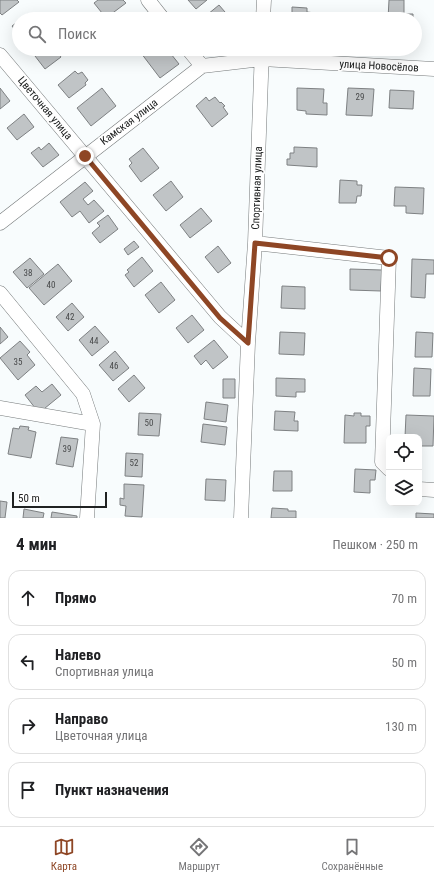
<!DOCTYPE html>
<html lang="ru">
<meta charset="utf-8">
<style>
body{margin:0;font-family:"Roboto Condensed",sans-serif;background:#f2f2f2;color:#202124}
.controls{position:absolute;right:12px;bottom:12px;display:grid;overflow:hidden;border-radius:8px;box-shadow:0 4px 16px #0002}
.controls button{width:36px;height:36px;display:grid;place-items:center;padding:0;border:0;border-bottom:1px solid #e0e0e0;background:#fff;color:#202124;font:20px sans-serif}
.scale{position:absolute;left:12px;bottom:10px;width:95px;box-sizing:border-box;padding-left:4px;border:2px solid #202222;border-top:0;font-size:11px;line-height:14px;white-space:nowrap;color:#202222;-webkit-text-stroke:3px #fff;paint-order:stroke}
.stop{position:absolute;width:12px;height:12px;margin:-9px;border:3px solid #8e4625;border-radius:50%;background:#fff}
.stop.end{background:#8e4625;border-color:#fff;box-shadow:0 1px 4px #0008}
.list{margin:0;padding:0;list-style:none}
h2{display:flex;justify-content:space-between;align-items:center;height:52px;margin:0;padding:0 16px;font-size:17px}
h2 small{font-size:13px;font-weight:400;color:#757577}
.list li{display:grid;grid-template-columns:26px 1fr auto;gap:12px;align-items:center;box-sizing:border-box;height:56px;margin:0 8px 8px;padding:0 8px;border:1px solid #e0e0e0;border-radius:12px}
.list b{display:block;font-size:15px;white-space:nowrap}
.list p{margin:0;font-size:13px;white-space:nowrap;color:#757577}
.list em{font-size:13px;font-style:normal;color:#757577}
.icon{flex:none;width:22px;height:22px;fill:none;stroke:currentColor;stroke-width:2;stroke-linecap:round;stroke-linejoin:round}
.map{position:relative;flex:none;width:434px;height:518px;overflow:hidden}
.search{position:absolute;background:#fff;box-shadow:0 4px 16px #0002;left:12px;right:12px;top:12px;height:44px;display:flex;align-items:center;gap:10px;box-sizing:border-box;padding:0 14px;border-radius:22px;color:#757577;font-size:15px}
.sheet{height:308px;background:#fff}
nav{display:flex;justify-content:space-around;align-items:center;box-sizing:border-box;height:56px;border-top:1px solid #e0e0e0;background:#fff;font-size:11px;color:#757577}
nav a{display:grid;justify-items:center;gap:2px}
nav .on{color:#8e4625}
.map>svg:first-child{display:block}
.building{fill:#c0c4c6;stroke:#7e8183}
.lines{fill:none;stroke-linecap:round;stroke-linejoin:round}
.minor-casing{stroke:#767a7b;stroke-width:15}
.minor{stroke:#fff;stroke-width:14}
.route{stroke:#8e4625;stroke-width:5}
.labels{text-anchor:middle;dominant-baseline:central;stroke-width:3.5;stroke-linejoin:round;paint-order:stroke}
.number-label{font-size:9px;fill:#484a4b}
.street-label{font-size:11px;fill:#202222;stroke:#fff}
</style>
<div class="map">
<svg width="434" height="518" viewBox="0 0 434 518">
<rect width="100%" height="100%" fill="#f8fcfd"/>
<!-- building -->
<path class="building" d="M 0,0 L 17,0 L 19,2 L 2,15 L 0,13 Z
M 98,0 L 123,0 L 126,3 L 106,18 L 94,3 Z
M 188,0 L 207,0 L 196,9 Z
M 389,0 L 404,0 L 404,14 L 413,14 L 413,19 L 388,19 Z
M 219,5 L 231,19 L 202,19 Z
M 292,7 L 307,8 L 307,12 L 315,13 L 315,19 L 292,19 Z
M 28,14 L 32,19 L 21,19 Z
M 339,14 L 370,15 L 369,19 L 339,19 Z
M 19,21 L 19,35 L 12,26 Z
M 40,49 L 55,49 L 61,57 L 45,69 L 35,56 L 41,51 Z
M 146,49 L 167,49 L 179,64 L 160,78 L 141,53 Z
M 75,71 L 78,74 L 82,72 L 88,80 L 85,83 L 86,85 L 69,98 L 58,85 Z
M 0,88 L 10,101 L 0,109 Z
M 102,88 L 116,106 L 91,126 L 77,108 Z
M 297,88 L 324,89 L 323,103 L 327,103 L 327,115 L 306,114 L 306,111 L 297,110 Z
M 348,88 L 374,89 L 372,116 L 346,115 Z
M 390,90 L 414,91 L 413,109 L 389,108 Z
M 206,97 L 209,101 L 215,97 L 220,103 L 221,102 L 225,106 L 223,107 L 228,114 L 212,127 L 196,106 Z
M 24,114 L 34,127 L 17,140 L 7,128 Z
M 49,143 L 59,155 L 43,167 L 31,153 L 39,147 L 41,150 Z
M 294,147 L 317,148 L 317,167 L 287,165 L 287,159 L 290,159 L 290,153 L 294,153 Z
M 143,148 L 159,168 L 141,182 L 129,166 L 132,163 L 129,159 Z
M 340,180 L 357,181 L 357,185 L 362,185 L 361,196 L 357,196 L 356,203 L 339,203 Z
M 171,181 L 183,197 L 166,211 L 153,195 Z
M 85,182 L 93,191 L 83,199 L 88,205 L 94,200 L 104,211 L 89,223 L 80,211 L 72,217 L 60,202 Z
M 395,187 L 424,188 L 423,214 L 406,213 L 406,206 L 394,206 Z
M 201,208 L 212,221 L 190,238 L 180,225 Z
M 108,215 L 118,229 L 100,243 L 92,233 L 100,226 L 97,223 Z
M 134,241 L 139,247 L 128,255 L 124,249 Z
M 218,246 L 231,263 L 218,273 L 205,257 Z
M 142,257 L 153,271 L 134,287 L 125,275 L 129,272 L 127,270 Z
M 30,258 L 44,274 L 27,288 L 13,272 Z
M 412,259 L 434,260 L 434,274 L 426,274 L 425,298 L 411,297 Z
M 58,264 L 72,281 L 44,305 L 29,288 Z
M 350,269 L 382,270 L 381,291 L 350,290 Z
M 161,282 L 175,300 L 159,313 L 145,295 Z
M 282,286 L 305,287 L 305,309 L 281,308 Z
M 72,303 L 84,317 L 68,331 L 56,317 Z
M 192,315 L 204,330 L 188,343 L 176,328 Z
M 95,326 L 109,342 L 92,356 L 79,340 Z
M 0,327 L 8,337 L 0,344 Z
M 280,332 L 305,333 L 304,355 L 279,354 Z
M 416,332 L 433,333 L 432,357 L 415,357 Z
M 214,340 L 228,357 L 213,369 L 206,360 L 201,365 L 194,356 Z
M 20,341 L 30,352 L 27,355 L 35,365 L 18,380 L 0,358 Z
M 115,351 L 129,368 L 113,381 L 99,365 Z
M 414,368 L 431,369 L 430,396 L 413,396 Z
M 134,375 L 145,388 L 129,402 L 118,389 Z
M 276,378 L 305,379 L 305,392 L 296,392 L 296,397 L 276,396 Z
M 223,379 L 235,379 L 235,398 L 223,398 Z
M 52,384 L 61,395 L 39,413 L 25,395 L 36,386 L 42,392 Z
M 206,402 L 228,405 L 226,422 L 204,419 Z
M 275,411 L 295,412 L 294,421 L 298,421 L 298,431 L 274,430 Z
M 139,413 L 161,414 L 159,436 L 138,435 Z
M 354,413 L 361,413 L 361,416 L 370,416 L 370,426 L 366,426 L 366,443 L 344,443 L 345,415 L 354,416 Z
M 406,415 L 434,416 L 433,446 L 419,446 L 419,437 L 405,437 Z
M 203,424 L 227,427 L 225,445 L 201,442 Z
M 20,426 L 29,427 L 28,430 L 36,432 L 31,458 L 8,454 L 13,428 L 19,429 Z
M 61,437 L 78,439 L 73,467 L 56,464 Z
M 126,453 L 143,454 L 142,477 L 125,476 Z
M 355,469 L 376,470 L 375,480 L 370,480 L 370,493 L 354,492 Z
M 274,471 L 292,471 L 292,491 L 273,491 Z
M 206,479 L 226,480 L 225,501 L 205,500 Z
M 124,484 L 144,485 L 142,517 L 125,516 L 126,506 L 120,505 L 120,498 L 124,499 Z
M 0,501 L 7,502 L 5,518 L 0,518 Z
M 272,508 L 288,509 L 288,511 L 296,511 L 296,518 L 271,518 Z
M 24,509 L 44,513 L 43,518 L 23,518 Z
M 52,512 L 77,516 L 77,518 L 51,518 Z
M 416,513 L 434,514 L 434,518 L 416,518 Z"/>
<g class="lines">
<!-- minor casing -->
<g class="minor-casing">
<path id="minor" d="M 148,0 L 163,19
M 263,19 L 264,0
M 188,49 L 202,66 L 262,59 L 434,69
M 0,55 L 220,317 L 248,343
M 0,223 L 202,66
M 255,243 L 389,258 L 382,462 L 389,469
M 0,293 L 83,394 L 93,424 L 87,518
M 0,408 L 93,424
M 419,489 L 434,490
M 241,518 L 248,343 L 255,243 L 262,49"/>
</g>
<!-- minor -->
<use href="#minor" class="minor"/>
</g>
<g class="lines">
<!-- route -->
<path class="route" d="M 85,156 L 220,318 L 248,343 L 255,243 L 389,258"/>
</g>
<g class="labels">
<!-- number labels -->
<g class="number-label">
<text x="360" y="97">29</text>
<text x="28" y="273">38</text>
<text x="51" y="285">40</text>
<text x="70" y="317">42</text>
<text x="94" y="341">44</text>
<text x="18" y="362">35</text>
<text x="114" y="366">46</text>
<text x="149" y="423">50</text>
<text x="67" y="449">39</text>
<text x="134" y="463">52</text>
</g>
<!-- street labels -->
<g class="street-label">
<text transform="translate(379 66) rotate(3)">улица Новосёлов</text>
<text transform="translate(45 108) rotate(50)">Цветочная улица</text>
<text transform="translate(129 122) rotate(-37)">Камская улица</text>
<text transform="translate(257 188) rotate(-88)">Спортивная улица</text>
</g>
</g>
</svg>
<div class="controls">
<button><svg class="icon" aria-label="locate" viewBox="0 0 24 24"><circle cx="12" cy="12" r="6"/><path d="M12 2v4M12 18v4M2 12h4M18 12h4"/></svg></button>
<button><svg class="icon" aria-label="layers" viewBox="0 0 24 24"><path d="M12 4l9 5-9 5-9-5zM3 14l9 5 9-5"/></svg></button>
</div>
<div class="scale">50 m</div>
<div class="stop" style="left:389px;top:258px"></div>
<div class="stop end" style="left:85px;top:156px"></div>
<div class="search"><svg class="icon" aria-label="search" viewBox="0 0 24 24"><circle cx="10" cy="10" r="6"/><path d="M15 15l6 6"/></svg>Поиск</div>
</div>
<section class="sheet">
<h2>4 мин<small>Пешком · 250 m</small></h2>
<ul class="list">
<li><svg class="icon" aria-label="ahead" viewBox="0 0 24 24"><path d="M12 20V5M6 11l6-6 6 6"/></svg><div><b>Прямо</b></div><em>70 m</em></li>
<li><svg class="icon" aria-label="left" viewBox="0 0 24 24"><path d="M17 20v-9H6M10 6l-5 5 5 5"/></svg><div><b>Налево</b><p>Спортивная улица</p></div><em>50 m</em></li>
<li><svg class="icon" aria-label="right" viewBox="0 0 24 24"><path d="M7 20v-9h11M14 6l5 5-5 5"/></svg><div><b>Направо</b><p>Цветочная улица</p></div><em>130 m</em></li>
<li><svg class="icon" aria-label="arrive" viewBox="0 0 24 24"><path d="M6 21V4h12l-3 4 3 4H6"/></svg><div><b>Пункт назначения</b></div></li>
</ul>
</section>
<nav>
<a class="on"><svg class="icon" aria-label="map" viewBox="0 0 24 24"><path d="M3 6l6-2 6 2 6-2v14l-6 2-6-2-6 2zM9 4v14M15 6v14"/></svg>Карта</a>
<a><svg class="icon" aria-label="directions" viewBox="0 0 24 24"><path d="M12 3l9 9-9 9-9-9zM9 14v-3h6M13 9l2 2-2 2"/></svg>Маршрут</a>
<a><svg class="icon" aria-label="saved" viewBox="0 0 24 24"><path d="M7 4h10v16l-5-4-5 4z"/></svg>Сохранённые</a>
</nav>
